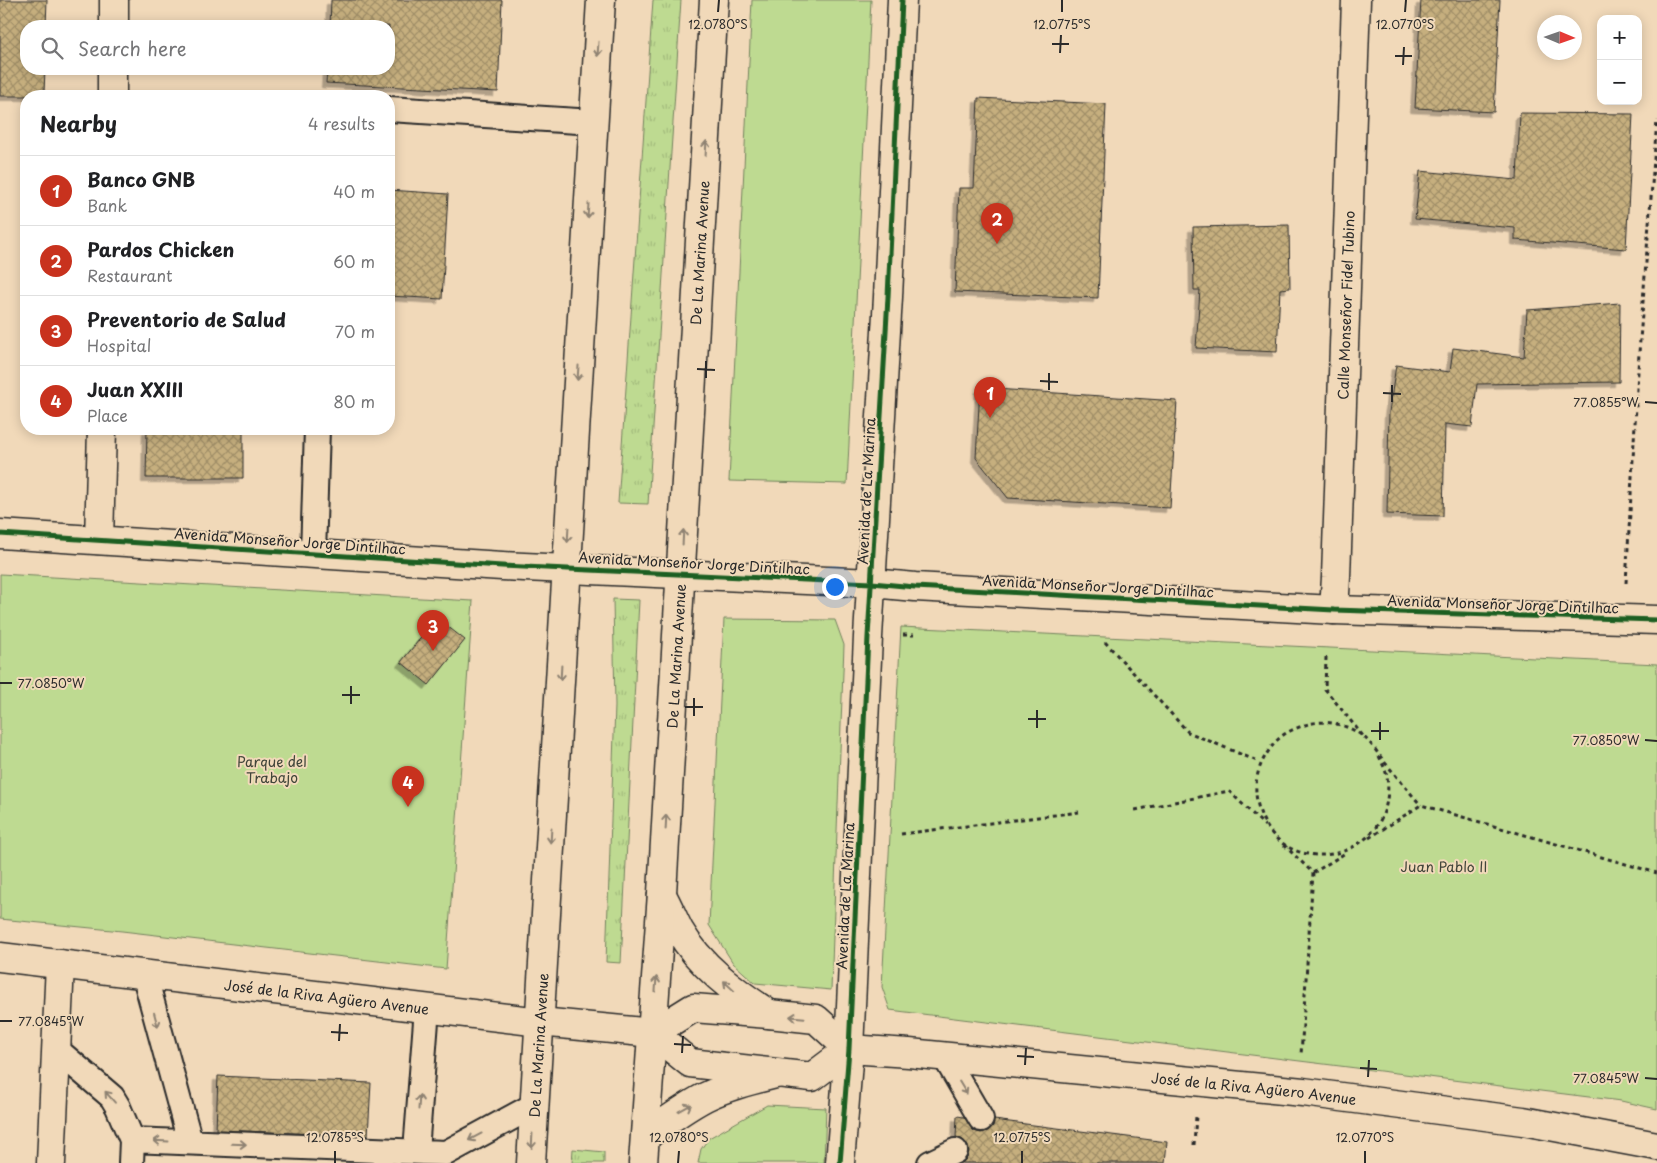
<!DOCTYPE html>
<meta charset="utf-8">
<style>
body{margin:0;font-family:"Playpen Sans",sans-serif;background:#f2f2f2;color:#202124}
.controls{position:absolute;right:15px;top:15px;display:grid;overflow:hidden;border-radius:10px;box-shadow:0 2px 12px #0003}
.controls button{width:45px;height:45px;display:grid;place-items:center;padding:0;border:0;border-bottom:1px solid #e0e0e0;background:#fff;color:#202124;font:25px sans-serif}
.compass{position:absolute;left:1537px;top:15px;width:45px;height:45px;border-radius:50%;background:#fff;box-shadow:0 2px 12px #0003;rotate:92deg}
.you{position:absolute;left:834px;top:586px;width:18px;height:18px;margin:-12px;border:4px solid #fff;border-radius:50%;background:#1a73e8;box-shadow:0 0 0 8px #1a73e833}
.badge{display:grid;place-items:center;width:32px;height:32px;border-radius:50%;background:#c8321e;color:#fff;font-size:16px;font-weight:700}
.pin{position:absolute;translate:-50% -41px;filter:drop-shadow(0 1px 2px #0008)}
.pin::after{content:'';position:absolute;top:26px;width:18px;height:15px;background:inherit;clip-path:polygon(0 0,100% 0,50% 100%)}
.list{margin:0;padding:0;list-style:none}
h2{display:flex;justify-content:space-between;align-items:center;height:65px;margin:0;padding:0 20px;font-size:21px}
h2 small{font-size:16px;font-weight:400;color:#757577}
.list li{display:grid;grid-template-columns:32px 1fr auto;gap:15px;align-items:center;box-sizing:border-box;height:70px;padding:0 20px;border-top:1px solid #e0e0e0}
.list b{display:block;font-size:19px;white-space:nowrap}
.list p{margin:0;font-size:16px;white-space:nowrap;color:#757577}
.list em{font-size:16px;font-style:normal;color:#757577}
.icon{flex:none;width:28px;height:28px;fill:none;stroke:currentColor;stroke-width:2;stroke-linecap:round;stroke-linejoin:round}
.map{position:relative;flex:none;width:1657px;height:1163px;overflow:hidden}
.search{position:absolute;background:#fff;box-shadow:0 2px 12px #0003;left:20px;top:20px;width:375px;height:55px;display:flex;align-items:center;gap:12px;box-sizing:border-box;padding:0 18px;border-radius:20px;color:#757577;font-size:19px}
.panel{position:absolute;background:#fff;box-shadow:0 2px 12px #0003;left:20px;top:90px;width:375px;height:345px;border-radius:20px}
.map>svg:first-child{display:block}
.grass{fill:url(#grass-tufts);stroke:#74825e}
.park{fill:#beda91;stroke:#74825e}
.building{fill:url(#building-cross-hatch);stroke:#2b2b2b;filter:url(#shadow)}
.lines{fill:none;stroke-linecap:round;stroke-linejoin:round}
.service-casing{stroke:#2b2b2b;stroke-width:28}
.minor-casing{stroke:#2b2b2b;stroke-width:31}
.tertiary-casing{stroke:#2b2b2b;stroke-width:31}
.primary-casing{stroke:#2b2b2b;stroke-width:31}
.path{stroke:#2b2b2b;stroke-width:3;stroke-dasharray:4 4;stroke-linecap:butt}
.service{stroke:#f1d9b9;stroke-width:24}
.minor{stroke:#f1d9b9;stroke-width:28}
.tertiary{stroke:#f1d9b9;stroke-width:28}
.primary{stroke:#f1d9b9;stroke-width:28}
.cycleway-casing{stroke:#f1d9b9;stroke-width:8}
.cycleway{stroke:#1b5e20;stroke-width:5}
.oneway{stroke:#8e8272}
.ticks{fill:none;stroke:#2b2b2b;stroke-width:2}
.labels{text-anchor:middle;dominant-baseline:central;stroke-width:4;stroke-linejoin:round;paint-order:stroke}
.street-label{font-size:14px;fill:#2b2b2b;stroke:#f1d9b9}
.park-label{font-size:14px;fill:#41453a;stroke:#f1d9b9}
.ticks-label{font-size:12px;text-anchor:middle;fill:#2b2b2b;stroke:#f1d9b9;stroke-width:4;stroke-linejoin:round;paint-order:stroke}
</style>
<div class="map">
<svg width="1657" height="1163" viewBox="0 0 1657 1163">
<defs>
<pattern id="grass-tufts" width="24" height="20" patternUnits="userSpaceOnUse" patternTransform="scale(1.25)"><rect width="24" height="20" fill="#beda91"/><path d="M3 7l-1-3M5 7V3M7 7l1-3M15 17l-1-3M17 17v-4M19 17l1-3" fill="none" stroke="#a3bb7d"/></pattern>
<pattern id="building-cross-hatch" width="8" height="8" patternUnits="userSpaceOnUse" patternTransform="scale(1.25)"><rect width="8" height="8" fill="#c6af7e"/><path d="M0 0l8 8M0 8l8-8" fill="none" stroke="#a18f67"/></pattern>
<filter id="shadow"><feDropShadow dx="-4.5" dy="4.5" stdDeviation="0" flood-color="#0004"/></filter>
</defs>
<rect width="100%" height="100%" fill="#f1d9b9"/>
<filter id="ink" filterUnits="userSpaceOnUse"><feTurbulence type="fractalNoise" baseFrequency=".02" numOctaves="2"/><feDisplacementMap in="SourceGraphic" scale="10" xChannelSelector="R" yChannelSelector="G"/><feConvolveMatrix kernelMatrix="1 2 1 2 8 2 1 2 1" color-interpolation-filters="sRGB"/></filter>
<g filter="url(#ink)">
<!-- grass -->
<path class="grass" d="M 653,0 L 681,0 L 648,504 L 618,503 Z
M 613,599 L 639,600 L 621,963 L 606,962 L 615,706 Z
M 573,1149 L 604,1152 L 604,1163 L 572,1163 Z"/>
<!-- park -->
<path class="park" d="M 752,0 L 871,0 L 847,484 L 729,481 Z
M 0,574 L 473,601 L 446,969 L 122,931 L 0,919 Z
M 724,619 L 835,620 L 844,645 L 831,990 L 755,983 L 733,963 L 709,925 Z
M 901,627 L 1657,664 L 1657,1109 L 1621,1101 L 890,1010 L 882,987 Z
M 767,1105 L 826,1108 L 824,1163 L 698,1163 L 701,1149 L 709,1138 Z"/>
<!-- building -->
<path class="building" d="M 0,0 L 47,0 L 46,26 L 26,26 L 26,69 L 45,69 L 44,93 L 37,93 L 37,96 L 0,96 Z
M 331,0 L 502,0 L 498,92 L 326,83 L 327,69 L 389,69 L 389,26 L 330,26 Z
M 1421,0 L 1500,0 L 1494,112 L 1415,108 Z
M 978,98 L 1106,104 L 1098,298 L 955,292 L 959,188 L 974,188 Z
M 1520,113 L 1633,114 L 1626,249 L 1515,240 L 1515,228 L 1415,219 L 1420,171 L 1517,180 Z
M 389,190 L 448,194 L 442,299 L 389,296 Z
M 1289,225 L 1290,288 L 1280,289 L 1277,352 L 1196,348 L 1200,290 L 1194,290 L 1193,227 Z
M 1620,303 L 1619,382 L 1477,384 L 1472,427 L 1445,424 L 1443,516 L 1387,514 L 1389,412 L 1396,365 L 1450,372 L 1453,348 L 1524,357 L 1527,310 Z
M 980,388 L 1177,401 L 1170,508 L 1008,498 L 976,458 Z
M 147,429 L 243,429 L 243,478 L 146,478 Z
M 437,618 L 465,640 L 429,685 L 401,662 Z
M 218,1076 L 371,1083 L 368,1136 L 216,1130 Z
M 957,1116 L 964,1117 L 974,1131 L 981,1133 L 988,1131 L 993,1126 L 994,1120 L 1167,1142 L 1165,1163 L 962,1163 L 967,1158 L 969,1152 L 968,1146 L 963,1140 L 956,1137 Z"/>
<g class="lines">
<!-- service casing -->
<g class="service-casing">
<path id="service" d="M 389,109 L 594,122
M 313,554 L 317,429
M 144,973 L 190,1142
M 57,1050 L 112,1097 L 118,1107 L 132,1140 L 131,1163
M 945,1057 L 981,1119
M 132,1140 L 446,1153 L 533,1106
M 416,1151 L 427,1008
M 930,1163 L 955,1151"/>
</g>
<!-- minor casing -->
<g class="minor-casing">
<g id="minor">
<path d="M 114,26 L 114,0"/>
<path d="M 112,96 L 112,69"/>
<path d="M 0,534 L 502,566 L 872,583 L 915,587 L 1334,610 L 1657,620"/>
<path d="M 99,540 L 102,429"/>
<path id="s1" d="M 1334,610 L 1336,577 L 1356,0"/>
<path id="s2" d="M 0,957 L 540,1022"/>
<path d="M 51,1163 L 60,964"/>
</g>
</g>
<!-- tertiary casing -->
<g class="tertiary-casing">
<g id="tertiary">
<path d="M 540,1022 L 653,1033 L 690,1063 L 812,1077 L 849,1049"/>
<path id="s3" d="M 653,1033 L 693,1008 L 769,1014 L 816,1019 L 849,1049 L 909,1053 L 1303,1092 L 1523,1121 L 1657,1146"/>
<path d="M 840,1163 L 849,1049 L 868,637 L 888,297 L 902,0"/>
</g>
</g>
<!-- primary casing -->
<g class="primary-casing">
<g id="primary">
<path d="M 662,895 C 668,906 673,918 679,930 C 700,966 734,991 769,1014"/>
<path d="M 646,1136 C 665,1122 684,1108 705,1097 C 727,1086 752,1080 776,1074"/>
<path id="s4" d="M 531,1163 L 601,0"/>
<path id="s5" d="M 643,1163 L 662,893 L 714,0"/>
</g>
</g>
<!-- path -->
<path class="path" d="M 1626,583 L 1639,353 L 1657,120
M 903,635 L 914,635
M 1105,642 L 1188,732 L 1257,761
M 1326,657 L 1325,689 L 1363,736
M 1379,756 C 1382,763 1386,770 1387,777 C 1399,864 1274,887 1257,801 C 1253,779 1260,761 1273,745 C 1281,734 1293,729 1305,725 C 1325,718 1353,725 1368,741 C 1375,748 1380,757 1387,765 C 1398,778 1409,792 1421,805
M 1135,810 L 1229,791 L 1265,826
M 901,834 L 1079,812
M 1369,838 L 1421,805 L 1657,873
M 1284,845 L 1313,873 L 1301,1055
M 1313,873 L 1347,852
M 1194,1145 L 1196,1116"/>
<!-- service -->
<use href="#service" class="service"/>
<!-- minor -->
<use href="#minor" class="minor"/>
<!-- tertiary -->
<use href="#tertiary" class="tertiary"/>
<!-- primary -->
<use href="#primary" class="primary"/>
<!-- cycleway casing -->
<g class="cycleway-casing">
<path id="cycleway" d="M 0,534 L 502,566 L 872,583 L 915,587 L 1334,610 L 1657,620
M 840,1163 L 849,1049 L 868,637 L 888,297 L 902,0"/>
</g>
<!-- cycleway -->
<use href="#cycleway" class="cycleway"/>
</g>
<!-- one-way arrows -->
<defs><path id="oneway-shaft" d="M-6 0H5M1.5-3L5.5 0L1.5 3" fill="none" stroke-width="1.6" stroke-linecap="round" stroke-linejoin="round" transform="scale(1.25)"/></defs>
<g class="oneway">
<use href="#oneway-shaft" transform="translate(598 49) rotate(94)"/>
<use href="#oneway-shaft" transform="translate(706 148) rotate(-87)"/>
<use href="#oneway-shaft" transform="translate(588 211) rotate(94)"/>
<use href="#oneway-shaft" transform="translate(578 373) rotate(94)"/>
<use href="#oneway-shaft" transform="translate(568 535) rotate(93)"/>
<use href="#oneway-shaft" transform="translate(683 537) rotate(-87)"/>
<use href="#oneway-shaft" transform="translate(561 673) rotate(93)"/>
<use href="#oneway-shaft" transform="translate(666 822) rotate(-87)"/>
<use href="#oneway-shaft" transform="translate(551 836) rotate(93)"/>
<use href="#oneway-shaft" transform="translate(656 984) rotate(-86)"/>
<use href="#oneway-shaft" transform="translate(729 986) rotate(-137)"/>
<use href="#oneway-shaft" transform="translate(797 1017) rotate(-175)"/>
<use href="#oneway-shaft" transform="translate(156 1020) rotate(75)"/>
<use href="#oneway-shaft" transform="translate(963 1088) rotate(59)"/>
<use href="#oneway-shaft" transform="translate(110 1097) rotate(-131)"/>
<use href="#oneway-shaft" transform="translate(419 1102) rotate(-86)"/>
<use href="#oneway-shaft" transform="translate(685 1108) rotate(-29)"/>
<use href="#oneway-shaft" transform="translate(475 1137) rotate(152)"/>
<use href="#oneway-shaft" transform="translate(161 1141) rotate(-177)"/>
<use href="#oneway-shaft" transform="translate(532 1141) rotate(93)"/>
<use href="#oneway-shaft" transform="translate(239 1144) rotate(2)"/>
</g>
</g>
<!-- ticks -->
<path class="ticks" d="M 718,12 L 719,0M 1062,12 L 1062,0M 1405,12 L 1406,0M 1052,44 L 1069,44M 1060,53 L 1061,35M 1395,56 L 1412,56M 1403,65 L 1404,47M 697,369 L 715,370M 706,378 L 706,361M 1040,381 L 1058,382M 1049,390 L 1049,373M 1383,393 L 1401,394M 1392,402 L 1392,385M 1645,402 L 1657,403M 0,683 L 12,683M 342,695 L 360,695M 351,704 L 351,686M 685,707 L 703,707M 694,716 L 694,698M 1028,719 L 1046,719M 1037,728 L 1037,710M 1371,731 L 1389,731M 1380,740 L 1380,722M 1645,740 L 1657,741M 0,1021 L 12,1021M 331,1032 L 348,1033M 339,1041 L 340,1024M 674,1044 L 691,1045M 682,1053 L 683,1036M 1017,1056 L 1034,1057M 1025,1065 L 1026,1048M 1360,1068 L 1377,1069M 1368,1077 L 1369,1060M 1645,1078 L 1657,1079M 335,1163 L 335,1151M 678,1163 L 679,1151M 1022,1163 L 1022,1151M 1365,1163 L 1365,1151"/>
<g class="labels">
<!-- street labels -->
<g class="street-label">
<text stroke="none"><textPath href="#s5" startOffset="912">De La Marina Avenue</textPath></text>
<text stroke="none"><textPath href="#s1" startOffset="305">Calle Monseñor Fidel Tubino</textPath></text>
<text transform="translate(866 491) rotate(-87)">Avenida de La Marina</text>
<text transform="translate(290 541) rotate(4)">Avenida Monseñor Jorge Dintilhac</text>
<text transform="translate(694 563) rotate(3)">Avenida Monseñor Jorge Dintilhac</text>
<text transform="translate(1098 586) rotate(3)">Avenida Monseñor Jorge Dintilhac</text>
<text transform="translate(1503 604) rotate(2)">Avenida Monseñor Jorge Dintilhac</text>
<text stroke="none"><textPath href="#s5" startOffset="508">De La Marina Avenue</textPath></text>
<text transform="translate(845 896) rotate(-87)">Avenida de La Marina</text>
<text stroke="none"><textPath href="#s2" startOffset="329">José de la Riva Agüero Avenue</textPath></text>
<text stroke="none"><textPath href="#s4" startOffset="118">De La Marina Avenue</textPath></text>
<text stroke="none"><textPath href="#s3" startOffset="622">José de la Riva Agüero Avenue</textPath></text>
</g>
<!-- park labels -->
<g class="park-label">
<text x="272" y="761">Parque del<tspan x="272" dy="16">Trabajo</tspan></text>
<text x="1444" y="866">Juan Pablo II</text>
</g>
</g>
<g class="ticks-label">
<text x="718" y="29">12.0780°S</text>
<text x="1062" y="29">12.0775°S</text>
<text x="1405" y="29">12.0770°S</text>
<text x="1606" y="407">77.0855°W</text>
<text x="51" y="688">77.0850°W</text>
<text x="1606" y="745">77.0850°W</text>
<text x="51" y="1026">77.0845°W</text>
<text x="1606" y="1083">77.0845°W</text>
<text x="335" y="1142">12.0785°S</text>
<text x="679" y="1142">12.0780°S</text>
<text x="1022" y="1142">12.0775°S</text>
<text x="1365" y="1142">12.0770°S</text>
</g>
</svg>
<div class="controls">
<button>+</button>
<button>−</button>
</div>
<svg class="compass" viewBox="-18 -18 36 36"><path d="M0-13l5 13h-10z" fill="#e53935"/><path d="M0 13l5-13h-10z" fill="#757577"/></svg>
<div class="you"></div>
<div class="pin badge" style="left:990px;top:418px">1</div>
<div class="pin badge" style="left:997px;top:244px">2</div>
<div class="pin badge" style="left:433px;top:651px">3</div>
<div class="pin badge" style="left:408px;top:807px">4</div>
<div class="search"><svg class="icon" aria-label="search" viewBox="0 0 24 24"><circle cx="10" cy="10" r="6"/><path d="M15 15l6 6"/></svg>Search here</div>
<section class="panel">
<h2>Nearby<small>4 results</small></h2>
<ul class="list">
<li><span class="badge">1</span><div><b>Banco GNB</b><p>Bank</p></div><em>40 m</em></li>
<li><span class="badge">2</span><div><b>Pardos Chicken</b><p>Restaurant</p></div><em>60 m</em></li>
<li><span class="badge">3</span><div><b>Preventorio de Salud</b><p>Hospital</p></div><em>70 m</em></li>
<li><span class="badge">4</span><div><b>Juan XXIII</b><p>Place</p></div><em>80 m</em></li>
</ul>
</section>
</div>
